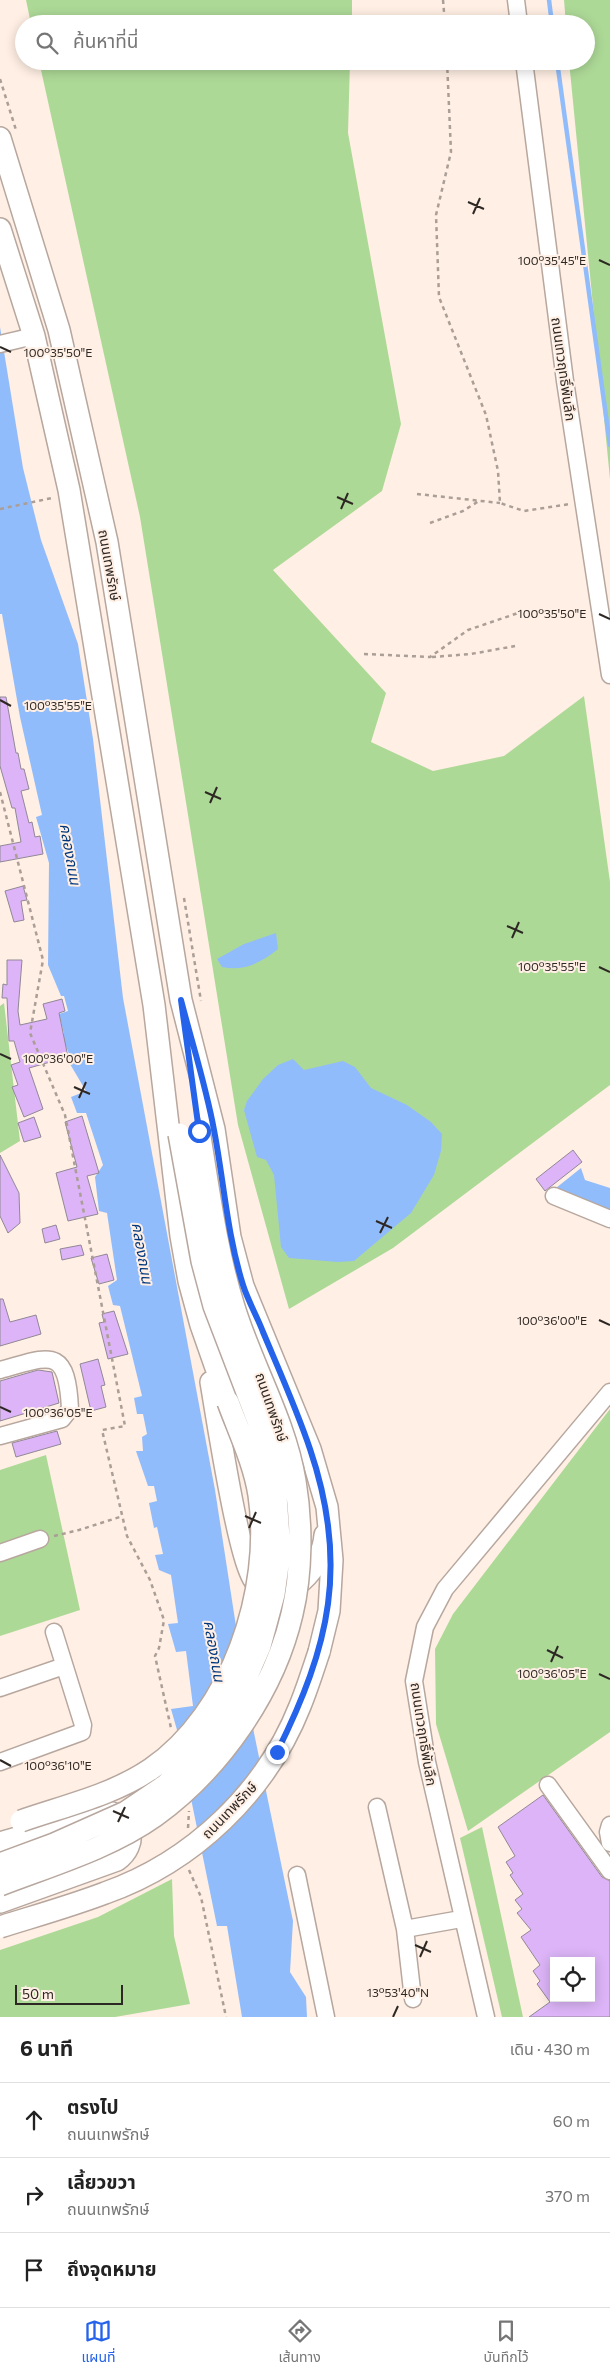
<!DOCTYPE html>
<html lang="th">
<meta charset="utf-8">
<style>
body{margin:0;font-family:Commissioner,"Noto Sans Thai",sans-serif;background:#f2f2f2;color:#222}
.controls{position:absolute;right:15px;bottom:15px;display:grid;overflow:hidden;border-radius:0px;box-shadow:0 2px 12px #0003}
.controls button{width:45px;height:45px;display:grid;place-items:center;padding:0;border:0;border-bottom:1px solid #e0e0e0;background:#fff;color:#222;font:25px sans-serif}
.scale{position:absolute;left:15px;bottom:12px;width:108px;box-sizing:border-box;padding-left:5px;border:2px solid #2e2824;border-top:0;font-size:14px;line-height:18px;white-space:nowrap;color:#2e2824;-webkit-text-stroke:4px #ffefe4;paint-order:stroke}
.stop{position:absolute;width:15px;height:15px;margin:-11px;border:4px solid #2563eb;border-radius:50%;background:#fff}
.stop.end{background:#2563eb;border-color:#fff;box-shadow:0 1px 5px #0008}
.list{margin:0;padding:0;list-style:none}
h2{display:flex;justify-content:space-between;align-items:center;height:65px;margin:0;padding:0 20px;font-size:21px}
h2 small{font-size:16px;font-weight:400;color:#767676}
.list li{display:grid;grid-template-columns:32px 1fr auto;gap:15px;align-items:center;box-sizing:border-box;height:75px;padding:0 20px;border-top:1px solid #e0e0e0}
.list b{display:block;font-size:19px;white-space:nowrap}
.list p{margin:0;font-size:16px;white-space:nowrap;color:#767676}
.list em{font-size:16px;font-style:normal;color:#767676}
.icon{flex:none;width:28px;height:28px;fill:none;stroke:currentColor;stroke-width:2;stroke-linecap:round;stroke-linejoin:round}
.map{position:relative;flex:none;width:610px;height:2017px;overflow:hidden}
.search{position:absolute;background:#fff;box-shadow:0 2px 12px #0003;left:15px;right:15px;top:15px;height:55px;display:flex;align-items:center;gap:12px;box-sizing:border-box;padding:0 18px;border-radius:28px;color:#767676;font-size:19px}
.sheet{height:290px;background:#fff}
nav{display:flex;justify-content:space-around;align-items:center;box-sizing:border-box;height:70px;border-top:1px solid #e0e0e0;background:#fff;font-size:14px;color:#767676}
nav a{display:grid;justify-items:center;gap:2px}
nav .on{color:#2563eb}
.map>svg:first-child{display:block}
.green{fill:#add997}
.water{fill:#91bcfb}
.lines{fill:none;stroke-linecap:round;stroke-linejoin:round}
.stream{stroke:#91bcfb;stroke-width:4.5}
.building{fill:#dcb4f7;stroke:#908896;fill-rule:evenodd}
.minor-casing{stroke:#b7a79e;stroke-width:19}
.major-casing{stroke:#b7a79e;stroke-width:24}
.path{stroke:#aa9e96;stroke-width:2.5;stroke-dasharray:4 4;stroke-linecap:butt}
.minor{stroke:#fff;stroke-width:16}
.major{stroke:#fff;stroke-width:21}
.major-bridge-casing{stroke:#b7a79e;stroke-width:24;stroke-linecap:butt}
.major-bridge{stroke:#fff;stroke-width:21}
.route{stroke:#2563eb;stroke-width:6}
.ticks{fill:none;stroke:#2e2824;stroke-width:2}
.labels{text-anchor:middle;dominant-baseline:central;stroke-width:4;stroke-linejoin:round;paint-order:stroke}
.street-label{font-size:14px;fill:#2e2824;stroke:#ffefe4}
.water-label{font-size:15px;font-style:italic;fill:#00367d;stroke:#ffefe4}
.ticks-label{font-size:12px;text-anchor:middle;fill:#2e2824;stroke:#ffefe4;stroke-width:4;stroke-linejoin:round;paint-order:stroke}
</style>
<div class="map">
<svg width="610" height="2017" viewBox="0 0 610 2017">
<rect width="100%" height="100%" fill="#ffefe4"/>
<!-- green -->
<path class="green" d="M 26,0 L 352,0 L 352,24 L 31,24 Z
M 564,0 L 610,0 L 610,479 L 569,61 L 586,61 L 586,24 L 566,24 Z
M 39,61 L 350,61 L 348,133 L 401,424 L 382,491 L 273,570 L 386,693 L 371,742 L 433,771 L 504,756 L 584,696 L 610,882 L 610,1085 L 393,1248 L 289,1309 L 238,1125 L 140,517 Z
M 4,1003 L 20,1141 L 0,1153 L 0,1006 Z
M 610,1409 L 610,1732 L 468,1831 L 436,1724 L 435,1649 L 453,1614 Z
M 46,1455 L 80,1610 L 0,1636 L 0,1470 Z
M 482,1827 L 523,2017 L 502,2017 L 460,1838 Z
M 172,1879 L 174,1936 L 190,2004 L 115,2017 L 0,2017 L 0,1950 L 98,1917 Z"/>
<!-- water -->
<path class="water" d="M 0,327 L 23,468 L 41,540 L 78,644 L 93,739 L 123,998 L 215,1490 L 248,1704 L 293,1921 L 290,1972 L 306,1997 L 307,2017 L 242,2017 L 227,1926 L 217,1926 L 177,1730 L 171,1709 L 193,1706 L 186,1651 L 176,1652 L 168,1624 L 178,1623 L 171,1575 L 159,1570 L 155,1555 L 163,1554 L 157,1527 L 154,1528 L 149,1503 L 157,1501 L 154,1486 L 148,1486 L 136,1451 L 143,1451 L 142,1437 L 147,1434 L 143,1414 L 137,1414 L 134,1398 L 142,1396 L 120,1306 L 113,1305 L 108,1286 L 117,1280 L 107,1213 L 99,1211 L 95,1177 L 103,1165 L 86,1113 L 77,1113 L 71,1097 L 86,1091 L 67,1059 L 70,1056 L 64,1042 L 58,1035 L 64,1034 L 59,1014 L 68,1011 L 64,996 L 61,996 L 48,965 L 49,863 L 36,817 L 42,815 L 20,717 L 2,614 L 0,614 Z
M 276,933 L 278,949 C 262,962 244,972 222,967 L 217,959 L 244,944 Z
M 293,1059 L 304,1070 L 343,1061 L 355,1067 L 371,1088 L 407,1105 L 431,1122 L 442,1134 L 441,1151 L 434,1175 L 411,1213 L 354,1261 L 338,1262 L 289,1258 L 281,1247 L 274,1175 L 266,1160 L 257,1157 L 244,1110 L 247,1101 L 263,1079 L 278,1065 Z
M 581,1168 L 585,1180 L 610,1188 L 610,1212 L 558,1194 L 556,1188 Z"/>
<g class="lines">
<!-- stream -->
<path class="stream" d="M 549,0 L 552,24
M 557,61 L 610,445"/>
</g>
<!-- building -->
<path class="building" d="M 0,697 L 6,697 L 16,753 L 18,753 L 21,769 L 24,769 L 29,789 L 21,791 L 29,823 L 32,822 L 35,837 L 40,836 L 43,854 L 0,862 L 0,846 L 21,842 L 15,808 L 12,808 L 0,766 Z
M 23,886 L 27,900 L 21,901 L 24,920 L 14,922 L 5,891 Z
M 7,960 L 22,960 L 18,1011 L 20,1025 L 47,1019 L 43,1004 L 62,999 L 65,1011 L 59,1013 L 68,1057 L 29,1068 L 43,1109 L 24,1117 L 12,1087 L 18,1085 L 11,1065 L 20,1062 L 14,1041 L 9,1041 L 7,998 L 2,998 L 3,984 L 7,985 Z
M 82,1116 L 99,1173 L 87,1176 L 98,1214 L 68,1221 L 56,1173 L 77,1167 L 65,1122 Z
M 34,1117 L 41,1137 L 24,1142 L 18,1123 Z
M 573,1150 L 582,1162 L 545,1191 L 536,1179 Z
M 0,1155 L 19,1193 L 20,1223 L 8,1233 L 0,1216 Z
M 56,1225 L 60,1239 L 45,1243 L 42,1229 Z
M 81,1245 L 84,1255 L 62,1260 L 60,1249 Z
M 107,1254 L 114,1280 L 99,1284 L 91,1258 Z
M 0,1299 L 3,1299 L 10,1322 L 36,1315 L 41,1334 L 0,1346 Z
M 114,1311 L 128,1354 L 108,1359 L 99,1323 L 104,1322 L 102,1314 Z
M 98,1359 L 105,1385 L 101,1386 L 106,1407 L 91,1411 L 80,1364 Z
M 38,1370 L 52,1372 L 59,1403 L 0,1421 L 0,1381 Z
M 57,1431 L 61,1444 L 16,1457 L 12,1443 Z
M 543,1795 L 602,1877 L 610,1881 L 610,2017 L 529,2017 L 550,2002 L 537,1984 L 540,1981 L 533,1971 L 540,1965 L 521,1937 L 531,1930 L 517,1913 L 522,1909 L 515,1900 L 523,1894 L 510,1875 L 513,1873 L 506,1862 L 515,1856 L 498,1827 ZM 554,1961 L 591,1961 L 591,1998 L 554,1999 Z"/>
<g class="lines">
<!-- minor casing -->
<g class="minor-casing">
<path id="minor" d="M 516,0 L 519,24
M 524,61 L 565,381 L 610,675
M 0,344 L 34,336
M 554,1196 L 610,1219
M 0,1370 C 49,1357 67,1344 70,1409 L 62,1419 L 0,1436
M 0,1553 L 40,1539
M 0,1688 L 64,1666
M 0,1762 L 82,1732 L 83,1725 L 54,1632
M 548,1785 L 610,1871
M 377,1807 L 405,1929 L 413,1999
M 610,1825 L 608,1832 L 610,1843
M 297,1875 L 326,2017
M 405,1929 L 461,1919
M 486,2017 L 427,1762 L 414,1681 L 425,1627 L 445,1589 L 610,1392"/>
</g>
<!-- major casing -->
<g class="major-casing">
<path id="major" d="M 0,138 L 59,330 L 107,542 L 181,1000 L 214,1129 L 230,1237 L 243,1286 L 310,1449 L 327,1507 L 332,1560 L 329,1611 L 319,1652
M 0,229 L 34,336 L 69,490 L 154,1005 L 181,1236 L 189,1281 L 201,1325 L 228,1402
M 211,1382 C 216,1411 240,1569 256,1582 C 289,1609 323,1566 325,1535
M 0,1843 L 107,1812 C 134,1816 138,1845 117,1860 L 0,1902"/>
</g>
<!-- path -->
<path class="path" d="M 443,0 L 445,24
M 447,61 L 451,152 L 436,215 L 439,297 L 486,415 L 498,471 L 500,503 L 524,511 L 570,504
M 0,79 L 16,130
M 417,494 L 500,503
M 0,509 L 52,498
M 430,523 L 463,511 L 479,501
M 364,654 L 430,657 L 468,630 L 524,611
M 432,657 L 471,654 L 515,646
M 0,792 L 43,960 L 30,1033 L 65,1115 L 125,1426 L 102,1430 L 127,1536 L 150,1580 L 164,1620 L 159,1648 L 155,1656 L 171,1728
M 184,898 L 201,1001
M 54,1536 L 79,1530 L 123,1516
M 188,1828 L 189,1811
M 189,1870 L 201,1897 L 226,2017"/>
<!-- minor -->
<use href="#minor" class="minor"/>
<!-- major -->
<use href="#major" class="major"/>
<!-- major-bridge casing -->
<g class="major-bridge-casing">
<path id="major-bridge" d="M 21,1821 C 64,1806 113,1795 151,1769 C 232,1713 273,1590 259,1495 C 254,1463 239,1432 228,1402
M 0,1864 L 54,1844 L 126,1812 L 166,1785 L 196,1755 L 218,1728 L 240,1692 L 260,1646 L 274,1594 L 280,1551 L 275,1482 L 258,1421 L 214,1306 L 202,1261 L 179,1134
M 0,1885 C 52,1865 110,1848 155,1816 C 220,1769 274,1692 292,1614 C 302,1572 302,1523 295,1481 C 285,1420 252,1366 234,1307 C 216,1250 209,1190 199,1131
M 0,1927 C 35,1916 71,1906 105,1893 C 193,1862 266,1792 300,1706 C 307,1689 313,1670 319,1652"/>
</g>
<!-- major-bridge -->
<use href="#major-bridge" class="major-bridge"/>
</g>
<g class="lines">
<!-- route -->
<path class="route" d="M 199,1131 L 181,1000 C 192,1043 206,1086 214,1130 C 224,1182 227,1234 243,1285 C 248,1301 257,1316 263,1332 C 279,1370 297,1410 310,1449 C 349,1564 330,1646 277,1752"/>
</g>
<!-- ticks -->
<path class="ticks" d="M 468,202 L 484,209M 473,214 L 480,198M 599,260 L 610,265M 0,347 L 11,352M 337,497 L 353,504M 341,509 L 348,493M 599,614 L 610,619M 0,700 L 11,706M 205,792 L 221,799M 210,803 L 217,787M 507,926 L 523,933M 512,938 L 519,922M 599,967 L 610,972M 0,1054 L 11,1059M 74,1087 L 90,1094M 79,1098 L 86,1082M 376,1221 L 392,1228M 380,1233 L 388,1217M 599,1320 L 610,1325M 0,1407 L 11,1412M 245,1516 L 261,1523M 249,1528 L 256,1512M 547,1650 L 563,1658M 551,1662 L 558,1646M 599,1674 L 610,1679M 0,1760 L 11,1766M 113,1811 L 129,1818M 118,1822 L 125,1807M 415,1945 L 431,1952M 420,1957 L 427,1941M 393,2017 L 398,2006"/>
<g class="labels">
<!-- street labels -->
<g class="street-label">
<text transform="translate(564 369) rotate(82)">ถนนเทวฤทธิ์พันลึก</text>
<text transform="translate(110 565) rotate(80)">ถนนเทพรักษ์</text>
<text transform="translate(272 1407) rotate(71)">ถนนเทพรักษ์</text>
<text transform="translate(424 1734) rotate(81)">ถนนเทวฤทธิ์พันลึก</text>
<text transform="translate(229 1810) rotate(-46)">ถนนเทพรักษ์</text>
</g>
<!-- water labels -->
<g class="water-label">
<text transform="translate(71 854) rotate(80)">คลองถนน</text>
<text transform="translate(143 1253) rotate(80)">คลองถนน</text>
<text transform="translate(215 1651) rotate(80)">คลองถนน</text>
</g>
</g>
<g class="ticks-label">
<text x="552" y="265">100°35'45"E</text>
<text x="58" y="357">100°35'50"E</text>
<text x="552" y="618">100°35'50"E</text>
<text x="58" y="710">100°35'55"E</text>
<text x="552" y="971">100°35'55"E</text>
<text x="58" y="1063">100°36'00"E</text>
<text x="552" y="1325">100°36'00"E</text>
<text x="58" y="1417">100°36'05"E</text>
<text x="552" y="1678">100°36'05"E</text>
<text x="58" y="1770">100°36'10"E</text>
<text x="398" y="1997">13°53'40"N</text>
</g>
</svg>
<div class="controls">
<button><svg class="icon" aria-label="locate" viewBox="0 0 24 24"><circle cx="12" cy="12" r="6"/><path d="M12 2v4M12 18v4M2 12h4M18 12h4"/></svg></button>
</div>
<div class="scale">50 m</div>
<div class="stop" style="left:199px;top:1131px"></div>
<div class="stop end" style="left:277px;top:1752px"></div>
<div class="search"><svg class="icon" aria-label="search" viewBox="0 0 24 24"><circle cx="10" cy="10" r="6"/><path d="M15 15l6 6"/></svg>ค้นหาที่นี่</div>
</div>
<section class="sheet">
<h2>6 นาที<small>เดิน · 430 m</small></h2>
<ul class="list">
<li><svg class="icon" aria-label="ahead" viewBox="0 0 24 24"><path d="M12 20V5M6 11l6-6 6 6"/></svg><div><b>ตรงไป</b><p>ถนนเทพรักษ์</p></div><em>60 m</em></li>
<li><svg class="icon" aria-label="right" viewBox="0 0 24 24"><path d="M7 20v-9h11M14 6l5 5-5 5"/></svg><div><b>เลี้ยวขวา</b><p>ถนนเทพรักษ์</p></div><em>370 m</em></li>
<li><svg class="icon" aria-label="arrive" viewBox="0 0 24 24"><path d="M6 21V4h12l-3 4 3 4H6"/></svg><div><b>ถึงจุดหมาย</b></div></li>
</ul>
</section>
<nav>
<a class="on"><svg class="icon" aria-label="map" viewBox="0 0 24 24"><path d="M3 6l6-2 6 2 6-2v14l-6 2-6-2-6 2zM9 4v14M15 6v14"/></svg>แผนที่</a>
<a><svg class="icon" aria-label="directions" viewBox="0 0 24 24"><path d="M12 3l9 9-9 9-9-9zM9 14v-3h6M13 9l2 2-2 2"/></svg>เส้นทาง</a>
<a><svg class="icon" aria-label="saved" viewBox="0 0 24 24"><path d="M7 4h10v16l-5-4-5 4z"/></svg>บันทึกไว้</a>
</nav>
